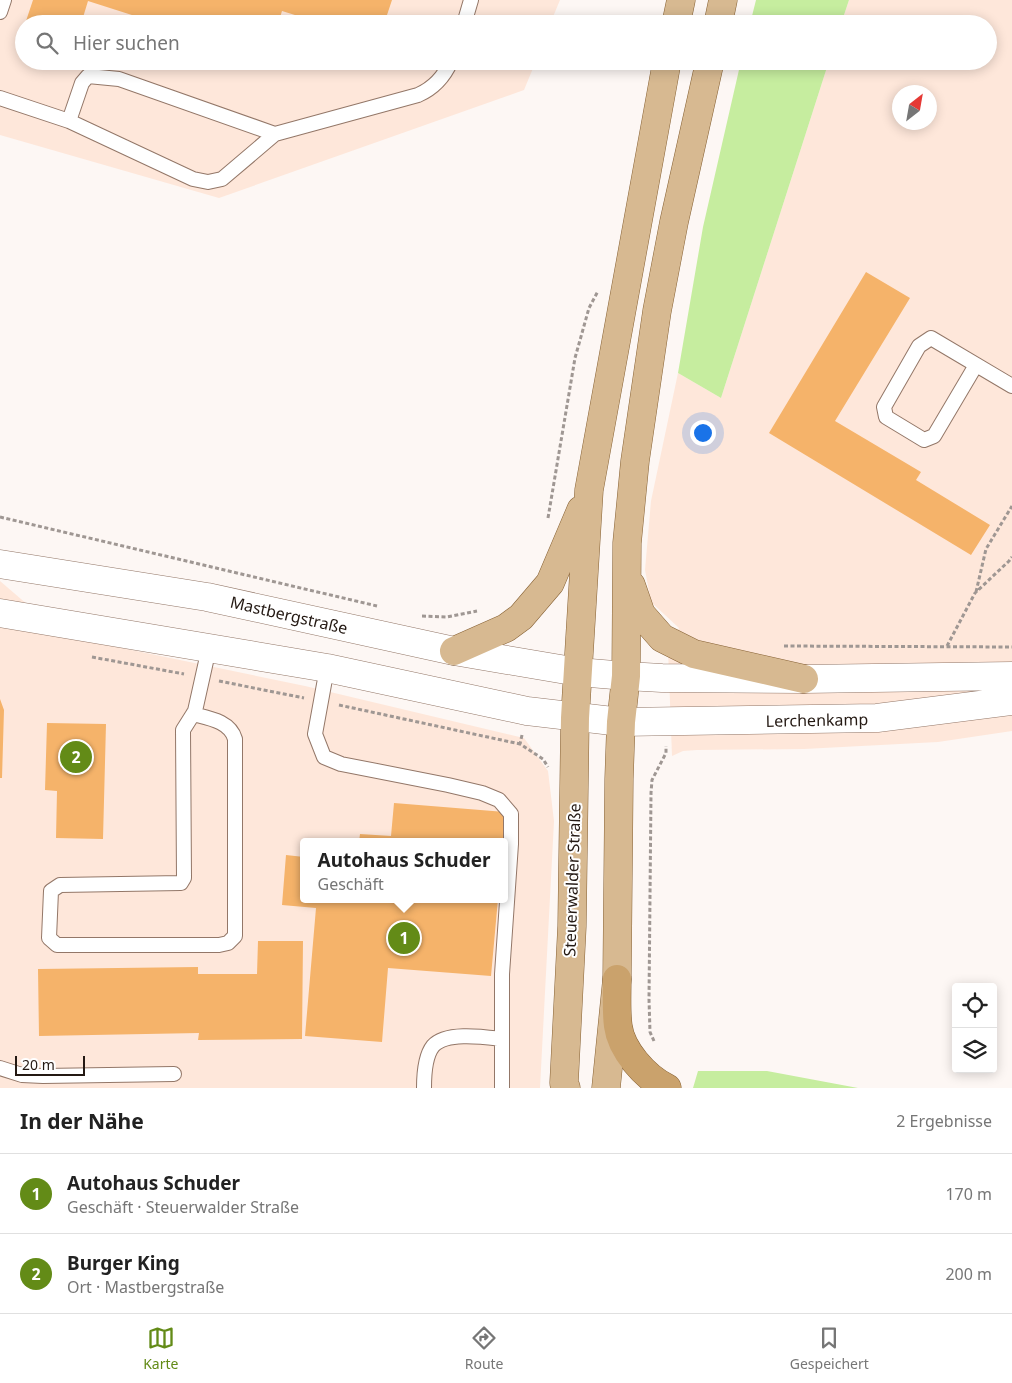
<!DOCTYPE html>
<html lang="de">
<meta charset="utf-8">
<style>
body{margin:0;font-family:"Noto Sans",sans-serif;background:#f2f2f2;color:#222}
.controls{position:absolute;right:15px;bottom:15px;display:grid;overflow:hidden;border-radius:5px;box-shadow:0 2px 12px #0003}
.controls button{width:45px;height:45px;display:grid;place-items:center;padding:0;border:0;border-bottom:1px solid #e0e0e0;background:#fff;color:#222;font:25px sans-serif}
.compass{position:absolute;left:892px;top:85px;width:45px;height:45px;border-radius:50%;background:#fff;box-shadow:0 2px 12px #0003;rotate:31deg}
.scale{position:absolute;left:15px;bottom:12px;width:70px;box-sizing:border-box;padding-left:5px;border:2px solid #241913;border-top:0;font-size:14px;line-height:18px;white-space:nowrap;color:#241913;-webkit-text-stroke:4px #fff;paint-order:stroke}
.you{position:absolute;left:702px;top:432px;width:18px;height:18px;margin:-12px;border:4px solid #fff;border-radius:50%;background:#1a73e8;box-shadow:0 0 0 8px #1a73e833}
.badge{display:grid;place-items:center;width:32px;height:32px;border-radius:50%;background:#638b17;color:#fff;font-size:16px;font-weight:700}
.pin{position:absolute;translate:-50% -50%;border:2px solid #fff;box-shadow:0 1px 5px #0006}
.popup{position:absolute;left:300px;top:838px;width:208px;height:65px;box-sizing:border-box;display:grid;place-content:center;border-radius:5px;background:#fff;filter:drop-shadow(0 1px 4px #0005);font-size:16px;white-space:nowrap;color:#767676}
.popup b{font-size:19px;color:#222}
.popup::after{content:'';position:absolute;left:50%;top:100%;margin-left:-10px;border:10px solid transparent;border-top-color:#fff}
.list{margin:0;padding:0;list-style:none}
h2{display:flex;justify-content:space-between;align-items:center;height:65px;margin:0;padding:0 20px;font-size:21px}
h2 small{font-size:16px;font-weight:400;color:#767676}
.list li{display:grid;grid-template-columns:32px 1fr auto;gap:15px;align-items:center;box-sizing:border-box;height:80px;padding:0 20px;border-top:1px solid #e0e0e0}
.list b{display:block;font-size:19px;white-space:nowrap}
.list p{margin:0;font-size:16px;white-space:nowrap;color:#767676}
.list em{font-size:16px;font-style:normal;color:#767676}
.icon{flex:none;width:28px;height:28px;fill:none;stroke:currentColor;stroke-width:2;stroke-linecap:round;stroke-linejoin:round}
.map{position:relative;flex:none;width:1012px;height:1088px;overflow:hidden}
.search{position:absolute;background:#fff;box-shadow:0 2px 12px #0003;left:15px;right:15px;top:15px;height:55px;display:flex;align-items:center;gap:12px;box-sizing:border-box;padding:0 18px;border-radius:28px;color:#767676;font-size:19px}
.sheet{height:225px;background:#fff}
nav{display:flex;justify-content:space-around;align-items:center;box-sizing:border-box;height:70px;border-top:1px solid #e0e0e0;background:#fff;font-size:14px;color:#767676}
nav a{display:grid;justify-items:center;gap:2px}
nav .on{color:#638b17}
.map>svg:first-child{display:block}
.built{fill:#fee7da;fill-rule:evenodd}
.green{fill:#c6ed9f}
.building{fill:#f5b36a}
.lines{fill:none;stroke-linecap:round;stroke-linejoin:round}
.service-casing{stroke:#937768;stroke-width:16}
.tertiary-casing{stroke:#937768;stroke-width:29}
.secondary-casing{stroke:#937768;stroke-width:29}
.primary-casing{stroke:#876235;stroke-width:29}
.trunk-casing{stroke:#876235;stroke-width:29}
.path{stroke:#9f9793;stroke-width:3;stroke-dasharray:4 2.5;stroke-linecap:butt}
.service{stroke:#fff;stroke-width:14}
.tertiary{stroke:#fff;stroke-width:28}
.secondary{stroke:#fff;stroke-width:28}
.primary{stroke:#d7b991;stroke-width:28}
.trunk{stroke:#caa26c;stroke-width:28}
.labels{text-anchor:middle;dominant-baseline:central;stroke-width:4;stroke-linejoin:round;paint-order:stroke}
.street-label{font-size:16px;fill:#241913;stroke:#fff}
</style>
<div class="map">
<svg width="1012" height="1088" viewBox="0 0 1012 1088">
<rect width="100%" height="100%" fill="#fdf7f4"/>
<!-- built -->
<path class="built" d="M 0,0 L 560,0 L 550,24 L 24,24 L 24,61 L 536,61 L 524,90 L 219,198 L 0,135 Z
M 849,0 L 1012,0 L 1012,731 L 938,742 L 804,749 L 697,750 L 683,751 L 672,756 L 668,649 L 679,628 L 651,602 L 645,570 L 651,501 L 678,373 L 721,398 L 829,61 L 988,61 L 988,24 L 841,24 ZM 900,92 L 930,92 L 930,122 L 900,122 Z
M 0,581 L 64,636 L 305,686 L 524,738 L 548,771 L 554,821 L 540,1088 L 0,1088 ZM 304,842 L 504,842 L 504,899 L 304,899 Z"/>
<!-- green -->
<path class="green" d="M 756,0 L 849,0 L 841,24 L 750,24 Z
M 741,61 L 829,61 L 721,398 L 678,373 L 703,227 Z
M 698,1071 L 767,1071 L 858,1088 L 693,1088 Z"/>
<!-- building -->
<path class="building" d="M 33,0 L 392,0 L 384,24 L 324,24 L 282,11 L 278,24 L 160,24 L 88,1 L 81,24 L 25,24 Z
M 866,272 L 910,298 L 835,421 L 921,472 L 916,480 L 990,525 L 971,555 L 769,433 Z
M 0,699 L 4,710 L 2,778 L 0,778 Z
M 47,723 L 106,724 L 103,839 L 56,838 L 57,791 L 45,790 Z
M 394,803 L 505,812 L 503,842 L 359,842 L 360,834 L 391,836 Z
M 286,855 L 304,857 L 304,899 L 498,899 L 491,976 L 388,968 L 382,1042 L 305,1036 L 316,908 L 282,905 Z
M 258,941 L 303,941 L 302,1039 L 198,1040 L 199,1033 L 39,1036 L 38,969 L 198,967 L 198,974 L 257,974 Z"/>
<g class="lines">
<!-- service casing -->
<g class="service-casing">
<path id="service" d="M 0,12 L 4,0
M 464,24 L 471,0
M 0,98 L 69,121 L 193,179 L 208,182 L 222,179 L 275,134 L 418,95 C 434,88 444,77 451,61
M 69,121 L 82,83 L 88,76 L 119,79 L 275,134
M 976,365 L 934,436 L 924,440 L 886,417 L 884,407 L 919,346 L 931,338 L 1012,386
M 327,668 L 315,734 L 324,757 L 341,764 L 448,785 L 482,793 L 499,800 L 511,814 L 511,844 L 502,974 L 502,1088
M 193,714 C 208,718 230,721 235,739 L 235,936 L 228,943 L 219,945 L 57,945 L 49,938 L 51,891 L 60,885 L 181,883 L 184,878 L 183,730 L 195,711 L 209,648
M 0,1068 L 22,1075 L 43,1076 L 174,1074
M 424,1088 C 424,1076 425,1056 433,1046 C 446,1031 485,1037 502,1039"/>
</g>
<!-- tertiary casing -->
<g class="tertiary-casing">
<path id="tertiary" d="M 626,676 L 662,678 L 804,679 L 1012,676
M 621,722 L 877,718 L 1012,701"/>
</g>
<!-- secondary casing -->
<g class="secondary-casing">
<path id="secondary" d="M 0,564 L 207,597 L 454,651 L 578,672 L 626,676
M 0,613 L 327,668 L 527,711 L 621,722"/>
</g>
<!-- primary casing -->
<g class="primary-casing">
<path id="primary" d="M 676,24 L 681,0
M 718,24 L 723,0
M 631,585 L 641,614 L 662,638 L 694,654 L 804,679
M 454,651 L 506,628 L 521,617 L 550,583 L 581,510
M 566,1088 L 564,1083 L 572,926 L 575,718 L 589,490 L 667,61
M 606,1088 L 617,979 L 619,779 L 621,722 L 626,676 L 627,543 L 635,461 L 657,311 L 674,222 L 710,61"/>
</g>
<!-- trunk casing -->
<g class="trunk-casing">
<path id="trunk" d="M 617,979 C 617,994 616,1011 618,1026 C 621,1050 645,1077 667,1088"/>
</g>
<!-- path -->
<path class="path" d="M 0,517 L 377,606
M 548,518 L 575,358 L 589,308 L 598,291
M 976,592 L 986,549 L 1012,506
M 422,616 L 447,617 L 477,611
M 784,646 L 1012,647
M 947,646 L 975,593 L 1009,561 L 1012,557
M 92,657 L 184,674
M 219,681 L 304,698
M 339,705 L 520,744
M 522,735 L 520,744 L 543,759 L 548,767
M 654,1041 L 650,1032 L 649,999 L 651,793 L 652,780 L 666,753 L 666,746"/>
<!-- service -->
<use href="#service" class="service"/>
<!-- tertiary -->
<use href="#tertiary" class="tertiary"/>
<!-- secondary -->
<use href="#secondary" class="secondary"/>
<!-- primary -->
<use href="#primary" class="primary"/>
<!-- trunk -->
<use href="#trunk" class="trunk"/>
</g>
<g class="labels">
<!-- street labels -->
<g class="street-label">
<text transform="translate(289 615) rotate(13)">Mastbergstraße</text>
<text transform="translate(817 720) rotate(-1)">Lerchenkamp</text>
<text transform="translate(572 880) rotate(-88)">Steuerwalder Straße</text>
</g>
</g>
</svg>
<div class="controls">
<button><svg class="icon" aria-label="locate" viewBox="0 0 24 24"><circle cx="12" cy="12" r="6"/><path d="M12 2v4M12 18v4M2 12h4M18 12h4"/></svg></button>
<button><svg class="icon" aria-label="layers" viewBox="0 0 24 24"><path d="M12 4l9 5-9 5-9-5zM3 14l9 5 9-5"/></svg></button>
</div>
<svg class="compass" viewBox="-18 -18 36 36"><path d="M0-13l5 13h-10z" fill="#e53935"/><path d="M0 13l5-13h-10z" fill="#767676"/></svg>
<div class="scale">20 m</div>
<div class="you"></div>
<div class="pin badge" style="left:404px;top:938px">1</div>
<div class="popup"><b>Autohaus Schuder</b>Geschäft</div>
<div class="pin badge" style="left:76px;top:757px">2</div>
<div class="search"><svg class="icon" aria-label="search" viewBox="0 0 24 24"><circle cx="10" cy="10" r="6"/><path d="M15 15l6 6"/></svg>Hier suchen</div>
</div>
<section class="sheet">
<h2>In der Nähe<small>2 Ergebnisse</small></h2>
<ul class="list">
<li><span class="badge">1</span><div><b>Autohaus Schuder</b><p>Geschäft · Steuerwalder Straße</p></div><em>170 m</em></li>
<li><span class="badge">2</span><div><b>Burger King</b><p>Ort · Mastbergstraße</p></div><em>200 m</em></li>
</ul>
</section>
<nav>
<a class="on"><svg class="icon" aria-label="map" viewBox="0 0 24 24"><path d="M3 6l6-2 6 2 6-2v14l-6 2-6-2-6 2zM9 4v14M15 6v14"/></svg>Karte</a>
<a><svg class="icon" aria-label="directions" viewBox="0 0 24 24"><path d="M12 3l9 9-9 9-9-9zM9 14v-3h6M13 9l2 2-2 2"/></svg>Route</a>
<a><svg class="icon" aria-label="saved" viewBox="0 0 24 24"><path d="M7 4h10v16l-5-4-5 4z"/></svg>Gespeichert</a>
</nav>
